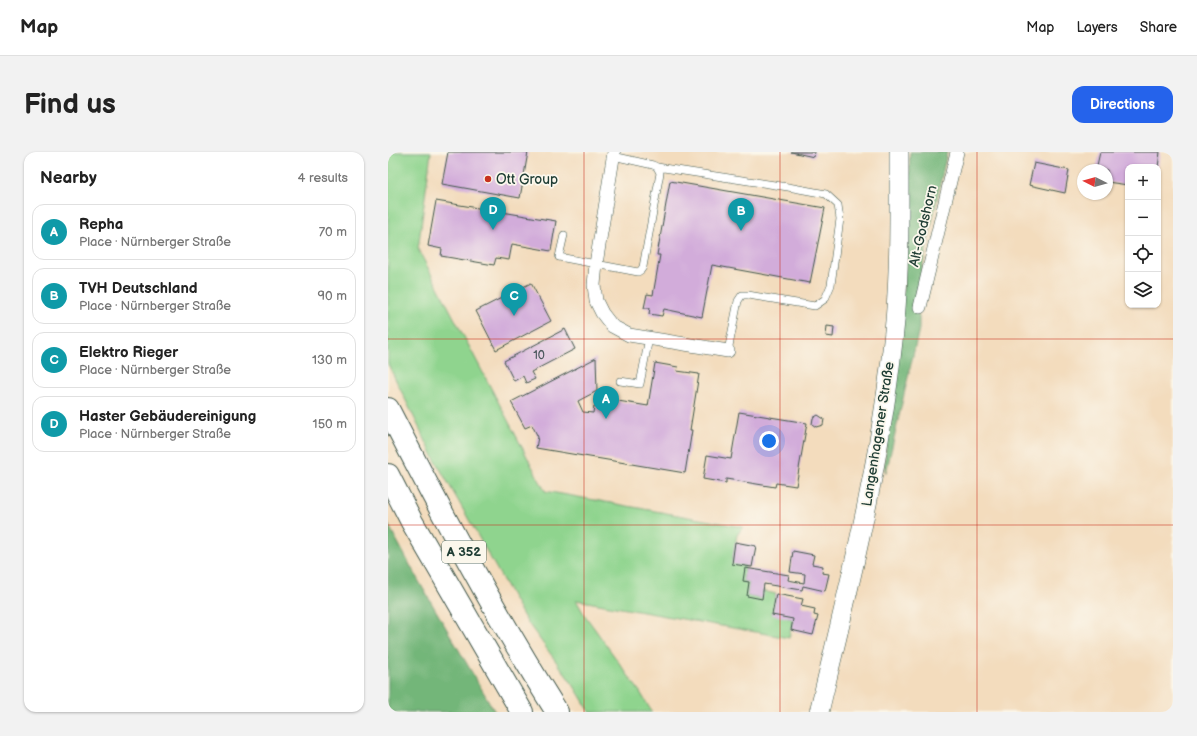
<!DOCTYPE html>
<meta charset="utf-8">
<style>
body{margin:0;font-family:"Balsamiq Sans",sans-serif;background:#f2f2f2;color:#222}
.controls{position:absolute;right:12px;top:12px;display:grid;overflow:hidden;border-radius:8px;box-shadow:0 1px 3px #0004}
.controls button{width:36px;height:36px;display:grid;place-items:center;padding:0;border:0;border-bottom:1px solid #e0e0e0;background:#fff;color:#222;font:20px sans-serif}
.compass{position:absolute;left:689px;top:12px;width:36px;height:36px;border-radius:50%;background:#fff;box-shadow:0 1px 3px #0004;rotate:276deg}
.you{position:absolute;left:381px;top:289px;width:14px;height:14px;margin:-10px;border:3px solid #fff;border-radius:50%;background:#1a73e8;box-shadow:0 0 0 6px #1a73e833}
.badge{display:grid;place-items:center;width:26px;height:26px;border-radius:50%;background:#2563eb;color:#fff;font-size:13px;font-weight:700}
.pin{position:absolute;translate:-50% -33px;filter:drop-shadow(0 1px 2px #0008)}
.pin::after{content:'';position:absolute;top:21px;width:14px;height:12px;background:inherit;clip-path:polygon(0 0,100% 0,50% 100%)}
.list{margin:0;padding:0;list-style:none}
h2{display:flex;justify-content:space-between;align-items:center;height:52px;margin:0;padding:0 16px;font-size:17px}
h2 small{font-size:13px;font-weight:400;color:#767676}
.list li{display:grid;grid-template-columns:26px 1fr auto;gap:12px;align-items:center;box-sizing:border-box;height:56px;margin:0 8px 8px;padding:0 8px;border:1px solid #e0e0e0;border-radius:12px}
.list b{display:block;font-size:15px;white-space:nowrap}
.list p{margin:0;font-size:13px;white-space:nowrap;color:#767676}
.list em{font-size:13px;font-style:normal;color:#767676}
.icon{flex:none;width:22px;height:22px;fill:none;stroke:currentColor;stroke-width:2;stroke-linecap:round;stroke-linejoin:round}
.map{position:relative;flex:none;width:785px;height:560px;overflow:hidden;border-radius:12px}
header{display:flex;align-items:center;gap:24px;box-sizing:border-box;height:56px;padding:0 20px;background:#fff;border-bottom:1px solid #e0e0e0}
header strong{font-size:19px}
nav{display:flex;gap:22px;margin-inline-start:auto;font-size:14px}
.intro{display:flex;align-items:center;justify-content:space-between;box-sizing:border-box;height:96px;padding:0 24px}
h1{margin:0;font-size:28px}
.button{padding:10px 18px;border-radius:12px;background:#2563eb;color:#fff;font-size:14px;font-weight:700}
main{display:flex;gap:24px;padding:0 24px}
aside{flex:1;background:#fff;border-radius:12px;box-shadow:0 1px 3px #0004}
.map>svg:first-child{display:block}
.green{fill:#8fd48e;stroke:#578861}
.forest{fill:#73b679;stroke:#497a56}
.building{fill:#d2acda}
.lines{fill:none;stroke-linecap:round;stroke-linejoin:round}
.lane-casing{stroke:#3f5549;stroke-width:8}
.street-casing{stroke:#3f5549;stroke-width:14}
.secondary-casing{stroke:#3f5549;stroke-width:20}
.highway-casing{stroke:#3f5549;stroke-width:24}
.lane{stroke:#fff;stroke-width:7}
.street{stroke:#fff;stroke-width:13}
.secondary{stroke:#fff;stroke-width:19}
.highway{stroke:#fff;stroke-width:22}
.grid{fill:none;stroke:#c8321e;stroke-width:1;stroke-opacity:0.55}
.poi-dot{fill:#c8321e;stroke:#fbf7ec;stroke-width:1.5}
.labels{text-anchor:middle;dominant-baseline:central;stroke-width:3.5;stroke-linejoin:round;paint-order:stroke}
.number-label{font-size:12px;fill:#4c595e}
.shield{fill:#fbf7ec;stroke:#61756b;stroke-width:1}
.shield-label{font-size:13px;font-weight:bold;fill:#1f3d34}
.poi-label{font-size:14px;fill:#1f3d34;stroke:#fbf7ec;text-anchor:start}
.street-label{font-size:14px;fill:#1f3d34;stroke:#fbf7ec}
</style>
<header>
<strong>Map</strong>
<nav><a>Map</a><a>Layers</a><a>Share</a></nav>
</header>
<div class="intro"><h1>Find us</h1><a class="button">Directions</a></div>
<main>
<aside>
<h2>Nearby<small>4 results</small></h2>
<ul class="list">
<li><span class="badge" style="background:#0f9aa8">A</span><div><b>Repha</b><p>Place · Nürnberger Straße</p></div><em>70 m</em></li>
<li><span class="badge" style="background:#0f9aa8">B</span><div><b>TVH Deutschland</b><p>Place · Nürnberger Straße</p></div><em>90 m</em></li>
<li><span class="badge" style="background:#0f9aa8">C</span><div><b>Elektro Rieger</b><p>Place · Nürnberger Straße</p></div><em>130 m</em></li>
<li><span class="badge" style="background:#0f9aa8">D</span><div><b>Haster Gebäudereinigung</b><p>Place · Nürnberger Straße</p></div><em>150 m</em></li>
</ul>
</aside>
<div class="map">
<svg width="785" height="560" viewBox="0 0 785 560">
<rect width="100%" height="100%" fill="#fbf7ec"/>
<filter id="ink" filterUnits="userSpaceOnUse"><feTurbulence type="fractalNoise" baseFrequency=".025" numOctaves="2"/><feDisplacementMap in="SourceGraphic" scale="8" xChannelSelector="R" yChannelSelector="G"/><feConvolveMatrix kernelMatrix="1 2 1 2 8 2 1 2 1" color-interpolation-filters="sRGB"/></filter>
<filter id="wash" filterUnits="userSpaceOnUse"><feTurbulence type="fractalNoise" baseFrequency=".012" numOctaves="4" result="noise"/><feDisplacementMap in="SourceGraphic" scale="16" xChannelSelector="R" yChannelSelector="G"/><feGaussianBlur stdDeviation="0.9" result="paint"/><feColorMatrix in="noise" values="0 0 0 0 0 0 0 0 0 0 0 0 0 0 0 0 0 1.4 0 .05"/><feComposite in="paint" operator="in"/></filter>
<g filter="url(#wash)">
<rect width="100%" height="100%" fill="#f3dcbd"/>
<!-- green -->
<path class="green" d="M 0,0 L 43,0 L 30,97 L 157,339 L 355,375 L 349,383 L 344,411 L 357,414 L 355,429 L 361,430 L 359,444 L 373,447 L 375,439 L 388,442 L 384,462 L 405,467 L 401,486 L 188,448 L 196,462 L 252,540 L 264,560 L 202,560 L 186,534 L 137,467 L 46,306 L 0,212 Z"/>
<!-- forest -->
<path class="forest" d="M 522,0 L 559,0 L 528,145 L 528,158 L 531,165 L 531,177 L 498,321 L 496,314 L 519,99 Z
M 0,372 L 29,426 L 107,560 L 0,560 Z"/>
<g id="blocks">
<!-- building -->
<path class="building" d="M 60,0 L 140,0 L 132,46 L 54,32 Z
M 403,0 L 427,0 L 426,5 Z
M 712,0 L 772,0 L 770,15 L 740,15 L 740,33 L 719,30 L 719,18 L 708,18 Z
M 646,11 L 681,18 L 677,41 L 641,33 Z
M 282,29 L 437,56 L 422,131 L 324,113 L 314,165 L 276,157 L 274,164 L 261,162 L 262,156 L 256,156 L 259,142 L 265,143 L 272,103 L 269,103 Z
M 48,49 L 168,69 L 163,99 L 124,92 L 121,108 L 108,106 L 106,113 L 53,104 L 54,97 L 40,94 Z
M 143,131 L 163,169 L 108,198 L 88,159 Z
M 439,174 L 446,175 L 445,185 L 438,184 Z
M 177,177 L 187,197 L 143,220 L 147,227 L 138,231 L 135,224 L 126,229 L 116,209 Z
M 208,206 L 209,239 L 190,249 L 195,260 L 205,261 L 206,254 L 216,255 L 218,247 L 260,254 L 267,211 L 290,215 L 289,219 L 311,222 L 302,278 L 304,278 L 297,321 L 148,296 L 150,285 L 144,273 L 137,276 L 123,250 Z
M 351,260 L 419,271 L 408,334 L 388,331 L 387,335 L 338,327 L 338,331 L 315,327 L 319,303 L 343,307 Z
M 430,263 L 436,267 L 435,273 L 428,275 L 424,272 L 425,266 Z
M 347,390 L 368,394 L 364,415 L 344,412 Z
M 405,399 L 426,403 L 424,412 L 435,414 L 434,421 L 441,422 L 437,439 L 415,434 L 414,438 L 376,432 L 374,447 L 359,444 L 361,430 L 355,429 L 357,416 L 401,423 L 400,428 L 416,431 L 417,422 L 402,420 Z
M 388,442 L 415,447 L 413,454 L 427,457 L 426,463 L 430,464 L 425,483 L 403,478 L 405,467 L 384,463 Z"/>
</g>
</g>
<g filter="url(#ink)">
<use href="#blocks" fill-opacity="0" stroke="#3f5549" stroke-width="1"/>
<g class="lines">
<!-- lane casing -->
<g class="lane-casing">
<path id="lane" d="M 269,15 L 400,35 L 438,42 L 450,53 L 452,67 L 443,133 L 437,147 L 427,154 L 360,143 L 354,143 L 350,149 L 340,199
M 176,83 L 171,105 L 250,120 L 253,118 L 255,115 L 272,21 L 269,15 L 265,13 L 225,4
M 232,229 L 252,232 L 261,186"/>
</g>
<!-- street casing -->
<g class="street-casing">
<path id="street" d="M 226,0 L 208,112 L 206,133 L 208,149 L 214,161 L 224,174 L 241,183 L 340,199
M 532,155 L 569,0"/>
</g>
<!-- secondary casing -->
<g class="secondary-casing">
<path id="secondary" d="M 431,560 C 462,431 495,302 507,169 C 512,113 511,56 511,0"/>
</g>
<!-- highway casing -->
<g class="highway-casing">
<path id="highway" d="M 0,257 C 53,360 107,462 169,560
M 0,323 L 24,370 L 134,560"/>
</g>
<!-- lane -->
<use href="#lane" class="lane"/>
<!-- street -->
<use href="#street" class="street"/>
<!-- secondary -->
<use href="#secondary" class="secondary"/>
<!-- highway -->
<use href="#highway" class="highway"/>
</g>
</g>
<!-- grid -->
<path class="grid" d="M 196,0 L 196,560M 392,0 L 392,560M 589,0 L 589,560M 0,187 L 785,187M 0,373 L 785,373"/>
<!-- markers -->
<circle class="poi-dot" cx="100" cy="27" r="4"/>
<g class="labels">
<!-- number labels -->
<g class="number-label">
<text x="151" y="203">10</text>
</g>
<!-- shield labels -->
<rect class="shield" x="54" y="389" width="44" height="22" rx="3"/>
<g class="shield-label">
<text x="76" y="400">A 352</text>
</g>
<!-- poi labels -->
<g class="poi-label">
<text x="108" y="27">Ott Group</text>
</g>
<!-- street labels -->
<g class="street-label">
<text transform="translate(535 74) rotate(-77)">Alt-Godshorn</text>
<text transform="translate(490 282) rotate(-81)">Langenhagener Straße</text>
</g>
</g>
</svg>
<div class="controls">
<button>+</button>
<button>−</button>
<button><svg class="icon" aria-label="locate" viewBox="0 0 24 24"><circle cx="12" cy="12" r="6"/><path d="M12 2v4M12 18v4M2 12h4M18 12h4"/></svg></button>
<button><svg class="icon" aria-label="layers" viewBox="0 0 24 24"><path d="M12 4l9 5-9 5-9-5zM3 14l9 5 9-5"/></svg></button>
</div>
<svg class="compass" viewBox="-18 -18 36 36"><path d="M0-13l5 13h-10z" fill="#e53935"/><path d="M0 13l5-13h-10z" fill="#767676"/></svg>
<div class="you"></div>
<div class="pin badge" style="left:218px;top:267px;background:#0f9aa8">A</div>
<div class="pin badge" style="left:353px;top:79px;background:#0f9aa8">B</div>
<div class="pin badge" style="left:126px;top:164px;background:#0f9aa8">C</div>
<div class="pin badge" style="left:105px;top:78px;background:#0f9aa8">D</div>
</div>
</main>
